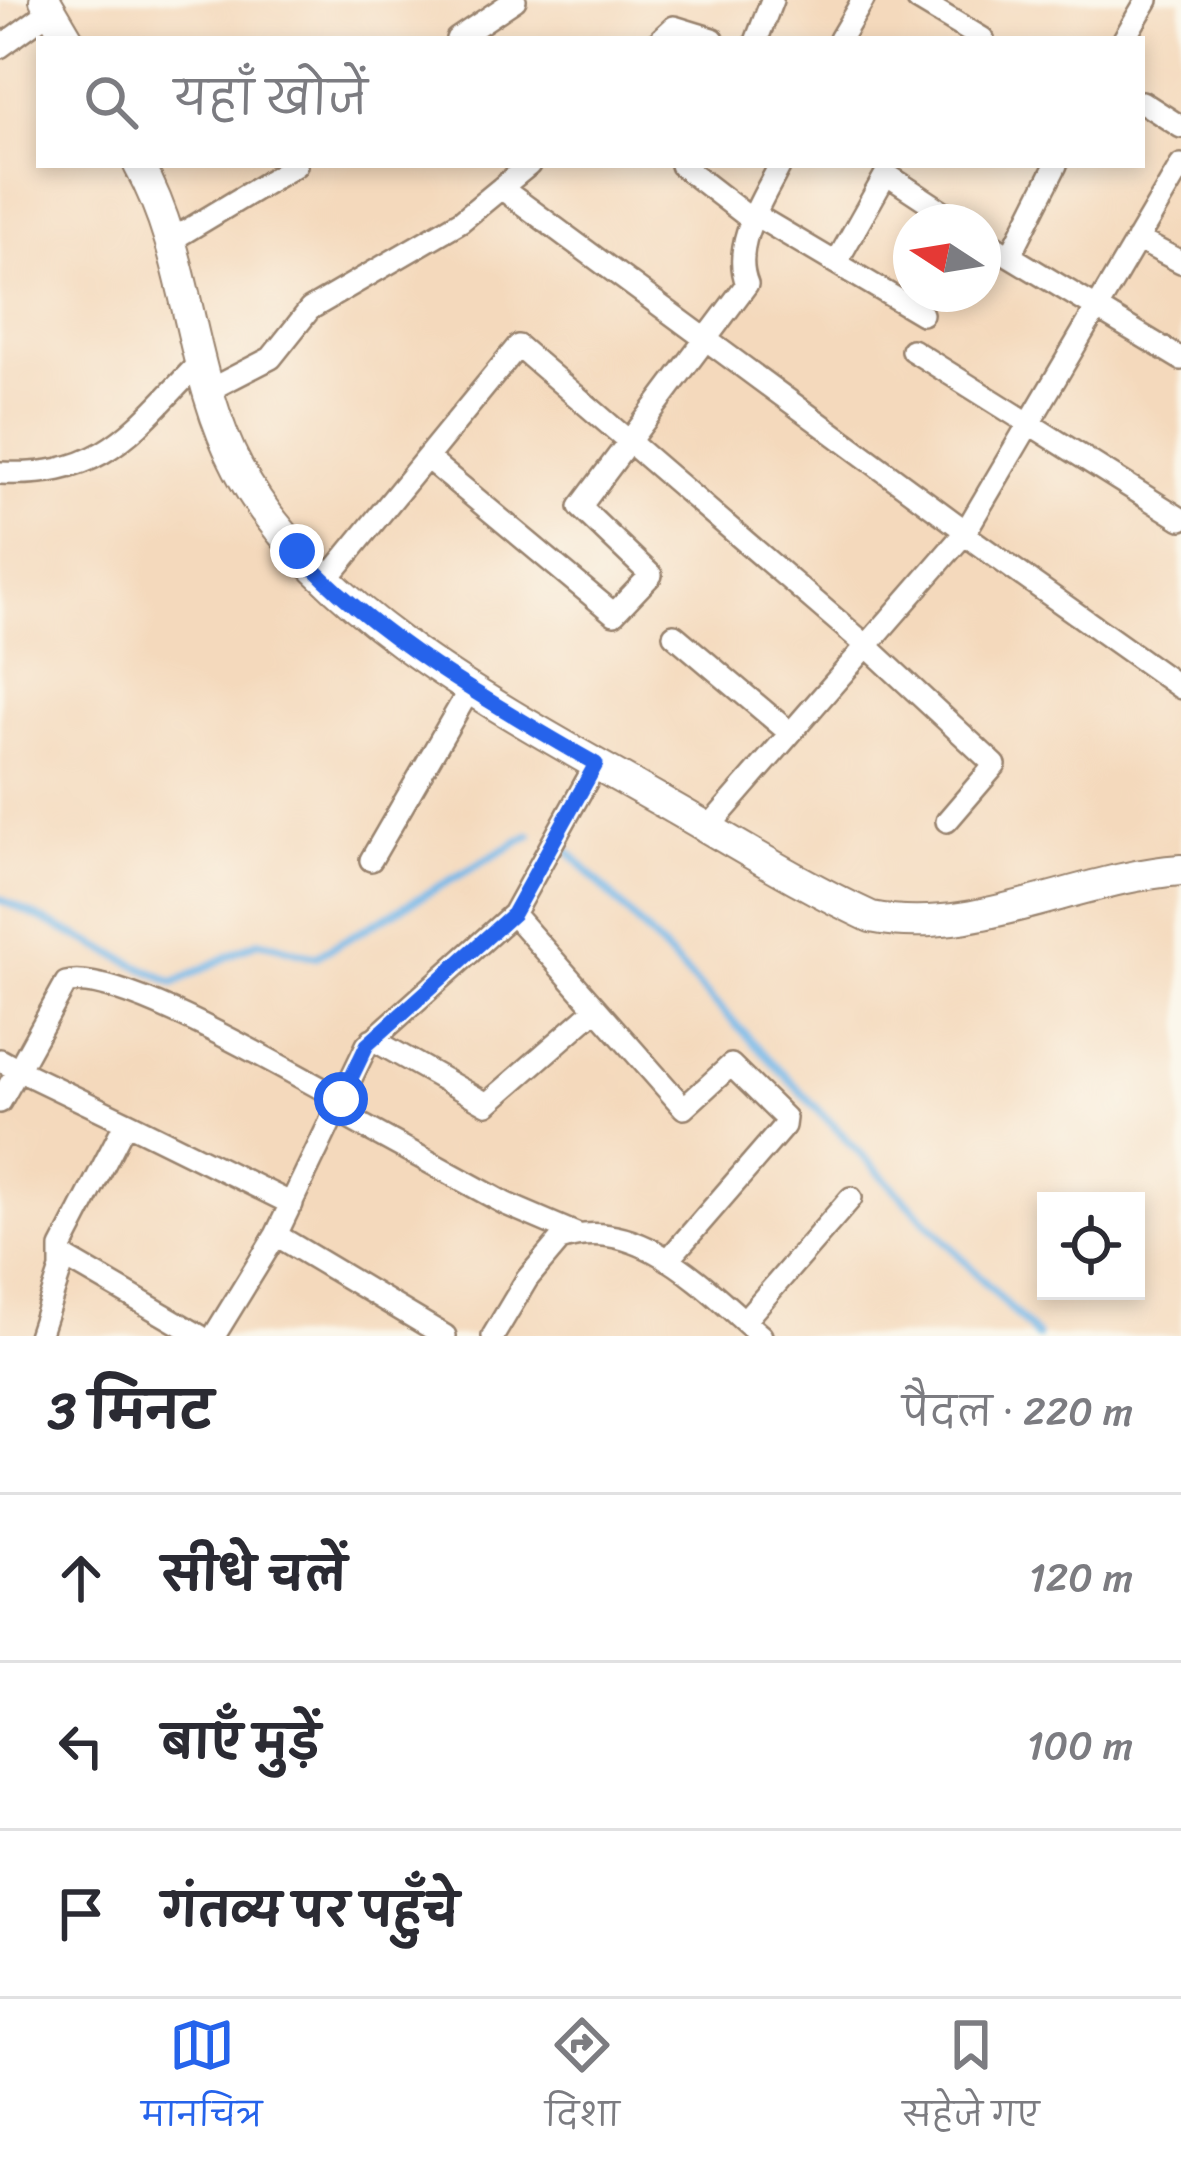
<!DOCTYPE html>
<html lang="hi">
<meta charset="utf-8">
<style>
body{margin:0;font-family:Sriracha,"Playpen Sans Deva",sans-serif;background:#f7f7f7;color:#2b2b33}
.controls{position:absolute;right:36px;bottom:36px;display:grid;overflow:hidden;border-radius:0px;box-shadow:0 6px 18px #0003}
.controls button{width:108px;height:108px;display:grid;place-items:center;padding:0;border:0;border-bottom:3px solid #e1e1e2;background:#fff;color:#2b2b33;font:60px sans-serif}
.compass{position:absolute;left:893px;top:204px;width:108px;height:108px;border-radius:50%;background:#fff;box-shadow:0 6px 18px #0003;rotate:282deg}
.stop{position:absolute;width:36px;height:36px;margin:-27px;border:9px solid #2563eb;border-radius:50%;background:#fff}
.stop.end{background:#2563eb;border-color:#fff;box-shadow:0 3px 12px #0008}
.list{margin:0;padding:0;list-style:none}
h2{display:flex;justify-content:space-between;align-items:center;height:156px;margin:0;padding:0 48px;font-size:51px}
h2 small{font-size:39px;font-weight:400;color:#7c7c81}
.list li{display:grid;grid-template-columns:78px 1fr auto;gap:36px;align-items:center;box-sizing:border-box;height:168px;padding:0 48px;border-top:3px solid #e1e1e2}
.list b{display:block;font-size:45px;white-space:nowrap}
.list em{font-size:39px;font-style:normal;color:#7c7c81}
.icon{flex:none;width:66px;height:66px;fill:none;stroke:currentColor;stroke-width:2;stroke-linecap:round;stroke-linejoin:round}
.map{position:relative;flex:none;width:1181px;height:1336px;overflow:hidden}
.search{position:absolute;background:#fff;box-shadow:0 6px 18px #0003;left:36px;right:36px;top:36px;height:132px;display:flex;align-items:center;gap:30px;box-sizing:border-box;padding:0 42px;border-radius:0px;color:#7c7c81;font-size:45px}
.sheet{height:660px;background:#fff}
nav{display:flex;justify-content:space-around;align-items:center;box-sizing:border-box;height:168px;border-top:3px solid #e1e1e2;background:#fff;font-size:33px;color:#7c7c81}
nav a{display:grid;justify-items:center;gap:6px}
nav .on{color:#2563eb}
.map>svg:first-child{display:block}
.lines{fill:none;stroke-linecap:round;stroke-linejoin:round}
.stream{stroke:#72b5e7;stroke-width:8}
.minor-casing{stroke:#98826d;stroke-width:26}
.secondary-casing{stroke:#98826d;stroke-width:34}
.minor{stroke:#fff;stroke-width:21}
.secondary{stroke:#fff;stroke-width:30}
.route{stroke:#2563eb;stroke-width:15}
</style>
<div class="map">
<svg width="1181" height="1336" viewBox="0 0 1181 1336">
<rect width="100%" height="100%" fill="#fbf7ec"/>
<filter id="ink" filterUnits="userSpaceOnUse"><feTurbulence type="fractalNoise" baseFrequency=".00833" numOctaves="2"/><feDisplacementMap in="SourceGraphic" scale="24" xChannelSelector="R" yChannelSelector="G"/><feConvolveMatrix kernelMatrix="1 2 1 2 8 2 1 2 1" color-interpolation-filters="sRGB"/></filter>
<filter id="wash" filterUnits="userSpaceOnUse"><feTurbulence type="fractalNoise" baseFrequency=".004" numOctaves="4" result="noise"/><feDisplacementMap in="SourceGraphic" scale="48" xChannelSelector="R" yChannelSelector="G"/><feGaussianBlur stdDeviation="2.7" result="paint"/><feColorMatrix in="noise" values="0 0 0 0 0 0 0 0 0 0 0 0 0 0 0 0 0 1.4 0 .05"/><feComposite in="paint" operator="in"/></filter>
<g filter="url(#wash)">
<rect width="100%" height="100%" fill="#f4d9bc"/>
<g class="lines">
<!-- stream -->
<path class="stream" d="M 568,851 L 1037,1336
M 0,899 L 174,983 L 259,941 L 315,957 L 530,835"/>
</g>
</g>
<g filter="url(#ink)">
<g class="lines">
<!-- minor casing -->
<g class="minor-casing">
<path id="minor" d="M 918,0 L 983,39
M 457,39 L 515,0
M 661,39 L 674,27 L 713,39
M 757,39 L 772,0
M 840,39 L 863,0
M 1124,39 L 1147,0
M 0,47 L 51,10
M 1142,102 L 1181,127
M 681,165 L 752,220
M 1056,165 L 1010,256 L 1181,359
M 501,188 L 964,530
M 755,215 L 922,314
M 983,238 L 1010,256
M 1137,239 L 1181,262
M 168,242 L 296,165
M 836,263 L 886,174 L 959,222
M 912,350 L 1181,519
M 209,390 L 271,358 L 310,309 L 461,221 L 529,165
M 427,458 L 614,614 L 651,575 L 580,507 L 747,284 C 731,244 763,199 780,165
M 0,473 C 106,478 133,430 201,361
M 964,534 L 1181,688
M 324,583 L 518,346 L 868,647 L 995,765 L 947,821
M 674,635 L 790,733
M 708,828 L 964,534 L 1181,165
M 371,860 L 471,687
M 513,914 L 684,1108 L 731,1065 L 785,1118 L 784,1126 L 668,1260
M 372,1039 L 487,1104 L 596,1009
M 0,1060 L 18,1070 L 0,1102
M 336,1111 L 506,1204 L 576,1234
M 126,1122 L 18,1070 L 66,983 C 118,969 287,1071 341,1099
M 276,1235 L 445,1336
M 61,1255 L 200,1336
M 744,1321 L 851,1198
M 39,1336 L 61,1269 L 61,1248 L 126,1122 L 292,1204
M 214,1336 L 276,1235 L 367,1045 L 513,914 L 596,764
M 493,1336 L 527,1279 L 560,1240 C 639,1213 707,1290 761,1336"/>
</g>
<!-- secondary casing -->
<g class="secondary-casing">
<path id="secondary" d="M 45,0 L 68,39
M 139,165 C 191,258 188,374 238,468 C 315,616 522,721 663,802 C 732,841 799,884 871,917 C 974,938 1078,877 1181,870"/>
</g>
<!-- minor -->
<use href="#minor" class="minor"/>
<!-- secondary -->
<use href="#secondary" class="secondary"/>
</g>
</g>
<g class="lines" filter="url(#ink)">
<!-- route -->
<path class="route" d="M 297,551 C 370,634 499,708 596,764 L 513,914 L 367,1045 L 341,1099"/>
</g>
</svg>
<div class="controls">
<button><svg class="icon" aria-label="locate" viewBox="0 0 24 24"><circle cx="12" cy="12" r="6"/><path d="M12 2v4M12 18v4M2 12h4M18 12h4"/></svg></button>
</div>
<svg class="compass" viewBox="-18 -18 36 36"><path d="M0-13l5 13h-10z" fill="#e53935"/><path d="M0 13l5-13h-10z" fill="#7c7c81"/></svg>
<div class="stop" style="left:341px;top:1099px"></div>
<div class="stop end" style="left:297px;top:551px"></div>
<div class="search"><svg class="icon" aria-label="search" viewBox="0 0 24 24"><circle cx="10" cy="10" r="6"/><path d="M15 15l6 6"/></svg>यहाँ खोजें</div>
</div>
<section class="sheet">
<h2>3 मिनट<small>पैदल · 220 m</small></h2>
<ul class="list">
<li><svg class="icon" aria-label="ahead" viewBox="0 0 24 24"><path d="M12 20V5M6 11l6-6 6 6"/></svg><div><b>सीधे चलें</b></div><em>120 m</em></li>
<li><svg class="icon" aria-label="left" viewBox="0 0 24 24"><path d="M17 20v-9H6M10 6l-5 5 5 5"/></svg><div><b>बाएँ मुड़ें</b></div><em>100 m</em></li>
<li><svg class="icon" aria-label="arrive" viewBox="0 0 24 24"><path d="M6 21V4h12l-3 4 3 4H6"/></svg><div><b>गंतव्य पर पहुँचे</b></div></li>
</ul>
</section>
<nav>
<a class="on"><svg class="icon" aria-label="map" viewBox="0 0 24 24"><path d="M3 6l6-2 6 2 6-2v14l-6 2-6-2-6 2zM9 4v14M15 6v14"/></svg>मानचित्र</a>
<a><svg class="icon" aria-label="directions" viewBox="0 0 24 24"><path d="M12 3l9 9-9 9-9-9zM9 14v-3h6M13 9l2 2-2 2"/></svg>दिशा</a>
<a><svg class="icon" aria-label="saved" viewBox="0 0 24 24"><path d="M7 4h10v16l-5-4-5 4z"/></svg>सहेजे गए</a>
</nav>
